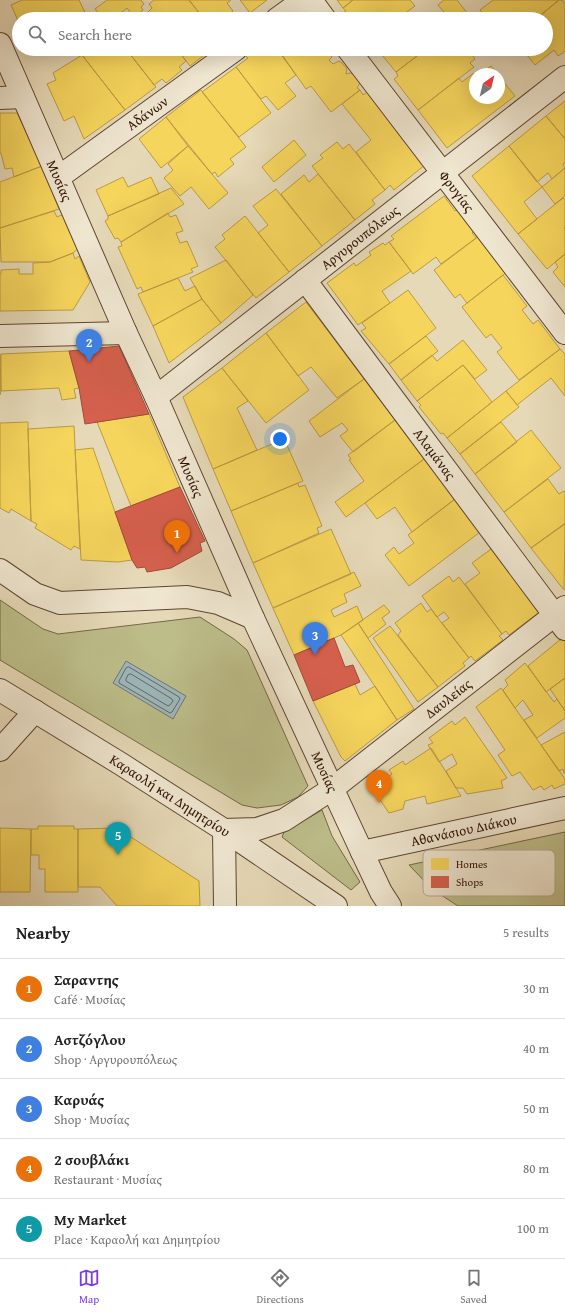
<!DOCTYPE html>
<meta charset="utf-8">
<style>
body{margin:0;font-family:"Gentium Book Plus",serif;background:#f2f2f2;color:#222}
.compass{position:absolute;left:469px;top:68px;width:36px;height:36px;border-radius:50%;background:#fff;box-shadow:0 4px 16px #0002;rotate:35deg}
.you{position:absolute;left:280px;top:439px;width:14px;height:14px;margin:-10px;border:3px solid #fff;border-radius:50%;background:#1a73e8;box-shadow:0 0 0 6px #1a73e833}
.badge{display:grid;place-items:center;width:26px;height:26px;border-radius:50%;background:#7c3aed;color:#fff;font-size:13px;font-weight:700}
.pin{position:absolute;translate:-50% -33px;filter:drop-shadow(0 1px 2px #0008)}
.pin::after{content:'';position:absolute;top:21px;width:14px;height:12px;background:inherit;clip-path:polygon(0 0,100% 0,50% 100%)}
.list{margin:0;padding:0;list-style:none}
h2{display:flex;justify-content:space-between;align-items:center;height:52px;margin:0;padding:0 16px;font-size:17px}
h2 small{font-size:13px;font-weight:400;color:#767676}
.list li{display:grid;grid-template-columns:26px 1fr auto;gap:12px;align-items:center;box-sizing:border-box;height:60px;padding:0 16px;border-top:1px solid #e0e0e0}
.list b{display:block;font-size:15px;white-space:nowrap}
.list p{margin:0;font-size:13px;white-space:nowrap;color:#767676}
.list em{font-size:13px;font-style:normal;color:#767676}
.icon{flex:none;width:22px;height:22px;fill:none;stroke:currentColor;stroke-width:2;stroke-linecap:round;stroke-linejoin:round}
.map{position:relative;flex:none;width:565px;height:906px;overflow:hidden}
.search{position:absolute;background:#fff;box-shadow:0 4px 16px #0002;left:12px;right:12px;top:12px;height:44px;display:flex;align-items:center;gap:10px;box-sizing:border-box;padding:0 14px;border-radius:22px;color:#767676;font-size:15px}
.sheet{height:352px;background:#fff}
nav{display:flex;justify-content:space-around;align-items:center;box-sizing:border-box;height:56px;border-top:1px solid #e0e0e0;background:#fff;font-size:11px;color:#767676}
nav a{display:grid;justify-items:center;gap:2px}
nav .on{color:#7c3aed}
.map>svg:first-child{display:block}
.green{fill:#bcbd89;stroke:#766847}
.water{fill:#9db7bb;stroke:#727672}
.homes{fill:#f6d55c;stroke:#bb9b42}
.shops{fill:#d6604d;stroke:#a44937}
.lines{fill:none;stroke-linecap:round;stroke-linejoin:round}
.shore{stroke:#676660;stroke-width:1}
.pedestrian-casing{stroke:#5e4532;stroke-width:24}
.minor-casing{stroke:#5e4532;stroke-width:24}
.tertiary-casing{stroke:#5e4532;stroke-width:24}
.pedestrian{stroke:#efe6d0;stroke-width:22}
.minor{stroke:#efe6d0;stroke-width:22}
.tertiary{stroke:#efe6d0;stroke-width:22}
.labels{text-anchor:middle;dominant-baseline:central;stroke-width:4;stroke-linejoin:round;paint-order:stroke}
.street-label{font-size:14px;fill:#311405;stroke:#efe6d0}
.key{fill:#efe6d0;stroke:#b6a793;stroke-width:1}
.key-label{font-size:11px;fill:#311405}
</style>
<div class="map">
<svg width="565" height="906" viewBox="0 0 565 906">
<rect width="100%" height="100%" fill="#e6d9b7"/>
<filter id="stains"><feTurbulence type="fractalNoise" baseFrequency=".005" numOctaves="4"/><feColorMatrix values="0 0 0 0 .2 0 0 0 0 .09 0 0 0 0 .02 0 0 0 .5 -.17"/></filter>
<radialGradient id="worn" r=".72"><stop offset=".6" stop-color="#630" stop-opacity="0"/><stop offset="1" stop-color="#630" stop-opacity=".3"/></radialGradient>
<!-- green -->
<path class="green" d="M 0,600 L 43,629 L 58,634 L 200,617 L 234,639 L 247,650 L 308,786 L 298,797 L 281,805 L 257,808 L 242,805 L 0,660 Z
M 322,810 L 332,836 L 360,882 L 351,890 L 282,837 L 284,832 Z
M 565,832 L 565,906 L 458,906 L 432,889 L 409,865 Z"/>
<!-- water -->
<path class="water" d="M 126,661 L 186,696 L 173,719 L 113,683 Z"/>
<!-- homes -->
<path class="homes" d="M 22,0 L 79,0 L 88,19 L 19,19 L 19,23 L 11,5 Z
M 107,0 L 141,0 L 144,4 L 141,7 L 143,10 L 134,18 L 127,8 L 113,19 L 103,19 L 95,9 Z
M 154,0 L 189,0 L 204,19 L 154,19 L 148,12 L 152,8 L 149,4 Z
M 189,0 L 231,0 L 227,3 L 233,11 L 223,19 L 207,18 L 204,19 Z
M 240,0 L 267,0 L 250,13 Z
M 337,0 L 353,0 L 343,8 Z
M 353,0 L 410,0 L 415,6 L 397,19 L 349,19 L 344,12 L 346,11 L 343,8 Z
M 444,0 L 457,0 L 468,14 L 462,19 L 450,19 L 438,5 Z
M 493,0 L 559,0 L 536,19 L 523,19 L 523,18 L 521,19 L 487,19 L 480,10 Z
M 559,0 L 562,0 L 565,4 L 565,51 L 558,56 L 554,50 L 535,65 L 522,49 L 546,49 L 546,19 L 536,19 Z
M 122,12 L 127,19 L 113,19 Z
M 87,49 L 126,49 L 156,87 L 125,110 L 82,55 L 88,50 Z
M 126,49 L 177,49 L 186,61 L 179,67 L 182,70 L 166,83 L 162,79 L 154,85 Z
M 177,49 L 212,49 L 190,66 Z
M 255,49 L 277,49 L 296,75 L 285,83 L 296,96 L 278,110 L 266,96 L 261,99 L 236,67 L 248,58 L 246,56 Z
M 278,49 L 330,49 L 329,53 L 332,57 L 329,60 L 333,64 L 339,61 L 342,63 L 347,69 L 346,74 L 350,73 L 353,74 L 358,79 L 360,83 L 357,88 L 360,90 L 331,112 L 311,86 L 306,89 Z
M 377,49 L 389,49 L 382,55 Z
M 389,49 L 411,49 L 417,56 L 396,72 L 382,55 Z
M 426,49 L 468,49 L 475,59 L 470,63 L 474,67 L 418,110 L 394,79 L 398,76 L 396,72 Z
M 82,55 L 125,110 L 84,139 L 74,116 L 64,121 L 47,84 L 56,80 L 53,73 Z
M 491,66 L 498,74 L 480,74 Z
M 236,67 L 271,113 L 239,137 L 202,92 Z
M 474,73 L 475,74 L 475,98 L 499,98 L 499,76 L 515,96 L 447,148 L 418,110 L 459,78 L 462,82 Z
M 201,90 L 246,147 L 230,159 L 234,164 L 218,177 L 215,172 L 212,174 L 166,117 Z
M 360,90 L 363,95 L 367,92 L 426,164 L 394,190 L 390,185 L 385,190 L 356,152 L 371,140 L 342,104 Z
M 565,101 L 565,139 L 546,116 Z
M 0,113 L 17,113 L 42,166 L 14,177 L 12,168 L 5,169 L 1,153 L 0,153 Z
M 546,116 L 565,139 L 565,163 L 563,164 L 565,168 L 552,179 L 548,173 L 537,182 L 509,146 Z
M 166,117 L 188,146 L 161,168 L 139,139 Z
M 294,140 L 306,155 L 274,182 L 262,167 Z
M 337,142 L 343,149 L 349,144 L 385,190 L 372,200 L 375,204 L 355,220 L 312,166 L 323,158 L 320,155 Z
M 188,146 L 228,193 L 209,209 L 191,187 L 180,196 L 164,178 L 173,170 L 168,164 Z
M 509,146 L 542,187 L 524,202 L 537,219 L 518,234 L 472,176 Z
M 42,166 L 59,209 L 0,228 L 0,182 Z
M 565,168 L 565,196 L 555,204 L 542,187 Z
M 318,174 L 355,220 L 322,246 L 281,194 L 304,175 L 309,182 Z
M 123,177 L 128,187 L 151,177 L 159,194 L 108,216 L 96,190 Z
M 171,188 L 184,204 L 121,242 L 118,238 L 115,239 L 105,221 L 108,219 L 108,216 Z
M 276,189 L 322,246 L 289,272 L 258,233 L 268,225 L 253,206 Z
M 444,196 L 455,211 L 458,209 L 474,231 L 472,233 L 476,238 L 441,264 L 436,257 L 413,274 L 389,242 L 394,239 L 391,236 Z
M 563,198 L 565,200 L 565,227 L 564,228 L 565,229 L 565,254 L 547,269 L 518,234 Z
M 54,211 L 57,217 L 64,214 L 80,247 L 73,253 L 50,262 L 1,262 L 0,228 Z
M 168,213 L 170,217 L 176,215 L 183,231 L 176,233 L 180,243 L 187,241 L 198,266 L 191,269 L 193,272 L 143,292 L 141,287 L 137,289 L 118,247 L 122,246 L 121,242 Z
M 245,216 L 289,272 L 256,298 L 215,247 L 225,239 L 222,235 Z
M 479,236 L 507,272 L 467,303 L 460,294 L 455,298 L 434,270 Z
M 389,242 L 411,271 L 382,291 L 390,303 L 358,325 L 327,283 L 354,263 L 356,266 L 371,255 L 369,252 L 383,243 L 385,245 Z
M 73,253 L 75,259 L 79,256 L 90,282 L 73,310 L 0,311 L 0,274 L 1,274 L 1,270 L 19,269 L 19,274 L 33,274 L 33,263 L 50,262 Z
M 565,254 L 565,287 L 553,272 L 558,267 L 555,262 Z
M 226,260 L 253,295 L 221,323 L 202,299 L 190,278 Z
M 503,275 L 527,306 L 522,310 L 533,324 L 538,320 L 560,349 L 519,380 L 497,352 L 502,348 L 491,334 L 486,338 L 462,307 Z
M 178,278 L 185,291 L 195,286 L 202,299 L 153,326 L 138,294 Z
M 408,290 L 436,328 L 389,364 L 361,331 L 366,328 L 362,323 Z
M 202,299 L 221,323 L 169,363 L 153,326 Z
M 306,302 L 364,379 L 337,398 L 311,367 L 298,376 L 266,333 Z
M 266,333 L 309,390 L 266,423 L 222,368 Z
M 426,336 L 438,351 L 401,380 L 389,364 Z
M 463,340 L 487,370 L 475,379 L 463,365 L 417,401 L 401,380 L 432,355 L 437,361 Z
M 560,349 L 565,354 L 565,396 L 551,378 L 517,405 L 506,391 Z
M 69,351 L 79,388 L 74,389 L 76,398 L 62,400 L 59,388 L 1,391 L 1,354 Z
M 0,354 L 1,391 L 0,395 Z
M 463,365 L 492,402 L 447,438 L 443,433 L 441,434 L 419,407 L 421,405 L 417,401 Z
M 222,368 L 248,401 L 237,408 L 257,450 L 213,469 L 183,397 Z
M 364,379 L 395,420 L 353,452 L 340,436 L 348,430 L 342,423 L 320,437 L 309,421 Z
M 506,391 L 519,407 L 460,454 L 447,438 Z
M 149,414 L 180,487 L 131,506 L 97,422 Z
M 395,420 L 424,459 L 346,517 L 335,502 L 364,481 L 349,460 L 351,459 L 348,455 Z
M 28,422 L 28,429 L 31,521 L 11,509 L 9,513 L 0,508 L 0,423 Z
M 501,422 L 517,442 L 475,474 L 460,454 Z
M 74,426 L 80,549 L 74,546 L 71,550 L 35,528 L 37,524 L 31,521 L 28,429 Z
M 531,430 L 561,468 L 504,512 L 475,474 Z
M 279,441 L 282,447 L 287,445 L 303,481 L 231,511 L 213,469 Z
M 93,448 L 115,512 L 132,560 L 118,562 L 81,560 L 75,450 Z
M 424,459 L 455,499 L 412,532 L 395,507 L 377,519 L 365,503 Z
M 548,479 L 559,494 L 564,491 L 565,492 L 565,524 L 531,548 L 504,512 Z
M 298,483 L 299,487 L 305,485 L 322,526 L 317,528 L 319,533 L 253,563 L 231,511 Z
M 455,499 L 480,532 L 409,586 L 385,555 L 394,547 L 399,554 L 414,543 L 408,535 Z
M 564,524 L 565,526 L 564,590 L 531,548 Z
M 331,529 L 351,574 L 273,608 L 253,563 Z
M 494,547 L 542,610 L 509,635 L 506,631 L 502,634 L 465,584 L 480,573 L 472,563 Z
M 354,572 L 361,586 L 344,594 L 347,602 L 331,610 L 334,617 L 357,606 L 363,620 L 341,635 L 294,655 L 273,608 Z
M 449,576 L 453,582 L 459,577 L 502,634 L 499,636 L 503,640 L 475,661 L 471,656 L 469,658 L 442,623 L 449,618 L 444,612 L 437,617 L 422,596 Z
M 421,603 L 427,612 L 431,609 L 469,658 L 463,663 L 465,666 L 438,687 L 398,635 L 401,631 L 395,623 Z
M 384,605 L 390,612 L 382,618 L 386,624 L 368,638 L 358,623 Z
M 358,623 L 414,709 L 397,720 L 341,635 Z
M 390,626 L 438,687 L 418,702 L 373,638 Z
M 561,639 L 563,641 L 565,640 L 565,678 L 546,692 L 528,666 Z
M 525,663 L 554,702 L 557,699 L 565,711 L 565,718 L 537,738 L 524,720 L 533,715 L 523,700 L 515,708 L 503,690 L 508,685 L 505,680 Z
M 565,678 L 565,711 L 550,689 Z
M 355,684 L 360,695 L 375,686 L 397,720 L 345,761 L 341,757 L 313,701 Z
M 501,688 L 565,779 L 565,784 L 554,789 L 552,785 L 544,790 L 541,786 L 533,790 L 520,772 L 512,776 L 498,755 L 505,750 L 476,707 Z
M 465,717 L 507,778 L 501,781 L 503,788 L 467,794 L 463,788 L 456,788 L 446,771 L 457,764 L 452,754 L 439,762 L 428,745 L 433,743 L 429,738 L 452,721 L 455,725 Z
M 565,732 L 565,773 L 564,773 L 563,769 L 559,771 L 541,745 Z
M 431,748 L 461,796 L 427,804 L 425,796 L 405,801 L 403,809 L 389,813 L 372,788 L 392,774 L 389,770 L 403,761 L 405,765 Z
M 38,826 L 74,826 L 74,829 L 78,829 L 78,892 L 45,892 L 45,869 L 39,869 L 39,855 L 31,855 L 31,829 L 38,829 Z
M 0,828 L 31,829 L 30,892 L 0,892 Z
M 117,828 L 199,881 L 200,906 L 117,906 L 100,887 L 78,887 L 78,829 Z"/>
<!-- shops -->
<path class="shops" d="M 119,346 L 149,414 L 85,424 L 79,388 L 69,351 Z
M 180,487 L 205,541 L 200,543 L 202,551 L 171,568 L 147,572 L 145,567 L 137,568 L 132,560 L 115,512 Z
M 334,638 L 345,667 L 353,665 L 360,682 L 313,701 L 294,655 Z"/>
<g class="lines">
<!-- shore -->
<path class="shore" d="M 129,667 L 179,697 L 180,699 L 172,712 L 170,713 L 119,683 L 119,681 L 126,668 Z
M 131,674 L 172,699 L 173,701 L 170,705 L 168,706 L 126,681 L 126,679 L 128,675 Z"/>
<!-- pedestrian casing -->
<g class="pedestrian-casing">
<path id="pedestrian" d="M 0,98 L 23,97"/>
</g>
<!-- minor casing -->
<g class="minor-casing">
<g id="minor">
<path d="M 311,0 L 325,19"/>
<path d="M 277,19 L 303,0"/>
<path id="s1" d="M 348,49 L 565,333"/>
<path id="s2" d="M 59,177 L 236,49"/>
<path id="s3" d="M 305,280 L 565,629"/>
<path d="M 0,336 L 126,333"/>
<path id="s4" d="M 156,397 L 565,77"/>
<path d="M 0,750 L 35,711"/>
<path id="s5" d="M 362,852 L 565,808"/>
<path id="s6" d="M 225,906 L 224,830 L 257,829 L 284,820 L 332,789 L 565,607"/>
</g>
</g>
<!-- tertiary casing -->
<g class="tertiary-casing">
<g id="tertiary">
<path id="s7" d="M 0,44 L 126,333 L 156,397 L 253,618 L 362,852 L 381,892 L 390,906"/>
<path d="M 0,570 L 35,594 L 60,603 L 187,597 L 218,603 L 253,618"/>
<path id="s8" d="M 0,690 L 121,764 L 224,830 L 336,906"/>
</g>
</g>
<!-- pedestrian -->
<use href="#pedestrian" class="pedestrian"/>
<!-- minor -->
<use href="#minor" class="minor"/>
<!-- tertiary -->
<use href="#tertiary" class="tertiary"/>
</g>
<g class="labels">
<!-- street labels -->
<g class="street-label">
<text stroke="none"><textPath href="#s2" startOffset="109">Αδάνων</textPath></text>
<text stroke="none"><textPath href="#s7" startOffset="149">Μυσίας</textPath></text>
<text stroke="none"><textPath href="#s1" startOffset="179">Φρυγίας</textPath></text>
<text stroke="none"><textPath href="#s4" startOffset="259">Αργυρουπόλεως</textPath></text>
<text stroke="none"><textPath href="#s3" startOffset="217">Αλαμάνας</textPath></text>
<text stroke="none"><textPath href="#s7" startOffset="473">Μυσίας</textPath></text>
<text stroke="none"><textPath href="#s6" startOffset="342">Δαυλείας</textPath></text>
<text stroke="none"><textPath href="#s7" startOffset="797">Μυσίας</textPath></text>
<text stroke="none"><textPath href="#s8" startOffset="200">Καραολή και Δημητρίου</textPath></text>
<text stroke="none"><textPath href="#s5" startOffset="104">Αθανάσιου Διάκου</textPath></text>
</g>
</g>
<!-- legend -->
<rect x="423" y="850" width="132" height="46" rx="6" class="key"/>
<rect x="431" y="858" width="18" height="12" fill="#f6d55c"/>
<rect x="431" y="876" width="18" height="12" fill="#d6604d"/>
<g class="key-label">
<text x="456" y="868">Homes</text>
<text x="456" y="886">Shops</text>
</g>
<rect width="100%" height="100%" filter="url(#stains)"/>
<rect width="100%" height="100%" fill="url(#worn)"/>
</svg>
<svg class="compass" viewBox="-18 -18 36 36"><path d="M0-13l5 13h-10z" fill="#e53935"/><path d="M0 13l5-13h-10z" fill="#767676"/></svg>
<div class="you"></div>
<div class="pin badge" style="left:177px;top:553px;background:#e8710a">1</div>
<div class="pin badge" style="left:89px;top:362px;background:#3f7fe0">2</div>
<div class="pin badge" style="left:315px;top:655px;background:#3f7fe0">3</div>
<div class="pin badge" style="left:379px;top:803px;background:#e8710a">4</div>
<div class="pin badge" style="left:118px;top:855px;background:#0f9aa8">5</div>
<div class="search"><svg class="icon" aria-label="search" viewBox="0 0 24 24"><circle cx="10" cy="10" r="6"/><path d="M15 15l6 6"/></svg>Search here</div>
</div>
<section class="sheet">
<h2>Nearby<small>5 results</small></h2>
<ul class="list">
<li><span class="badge" style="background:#e8710a">1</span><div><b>Σαραντης</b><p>Café · Μυσίας</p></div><em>30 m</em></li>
<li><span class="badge" style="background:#3f7fe0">2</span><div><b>Αστζόγλου</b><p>Shop · Αργυρουπόλεως</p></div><em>40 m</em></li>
<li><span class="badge" style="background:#3f7fe0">3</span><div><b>Καρυάς</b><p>Shop · Μυσίας</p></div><em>50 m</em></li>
<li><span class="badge" style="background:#e8710a">4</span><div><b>2 σουβλάκι</b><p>Restaurant · Μυσίας</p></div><em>80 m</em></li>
<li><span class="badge" style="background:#0f9aa8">5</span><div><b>My Market</b><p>Place · Καραολή και Δημητρίου</p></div><em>100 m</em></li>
</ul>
</section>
<nav>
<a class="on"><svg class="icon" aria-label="map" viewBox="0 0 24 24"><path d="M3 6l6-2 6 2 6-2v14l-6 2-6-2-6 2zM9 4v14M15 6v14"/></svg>Map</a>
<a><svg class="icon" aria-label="directions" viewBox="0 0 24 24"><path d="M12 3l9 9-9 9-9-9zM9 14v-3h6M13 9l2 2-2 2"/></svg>Directions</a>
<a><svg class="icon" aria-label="saved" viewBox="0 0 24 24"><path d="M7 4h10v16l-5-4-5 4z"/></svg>Saved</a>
</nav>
